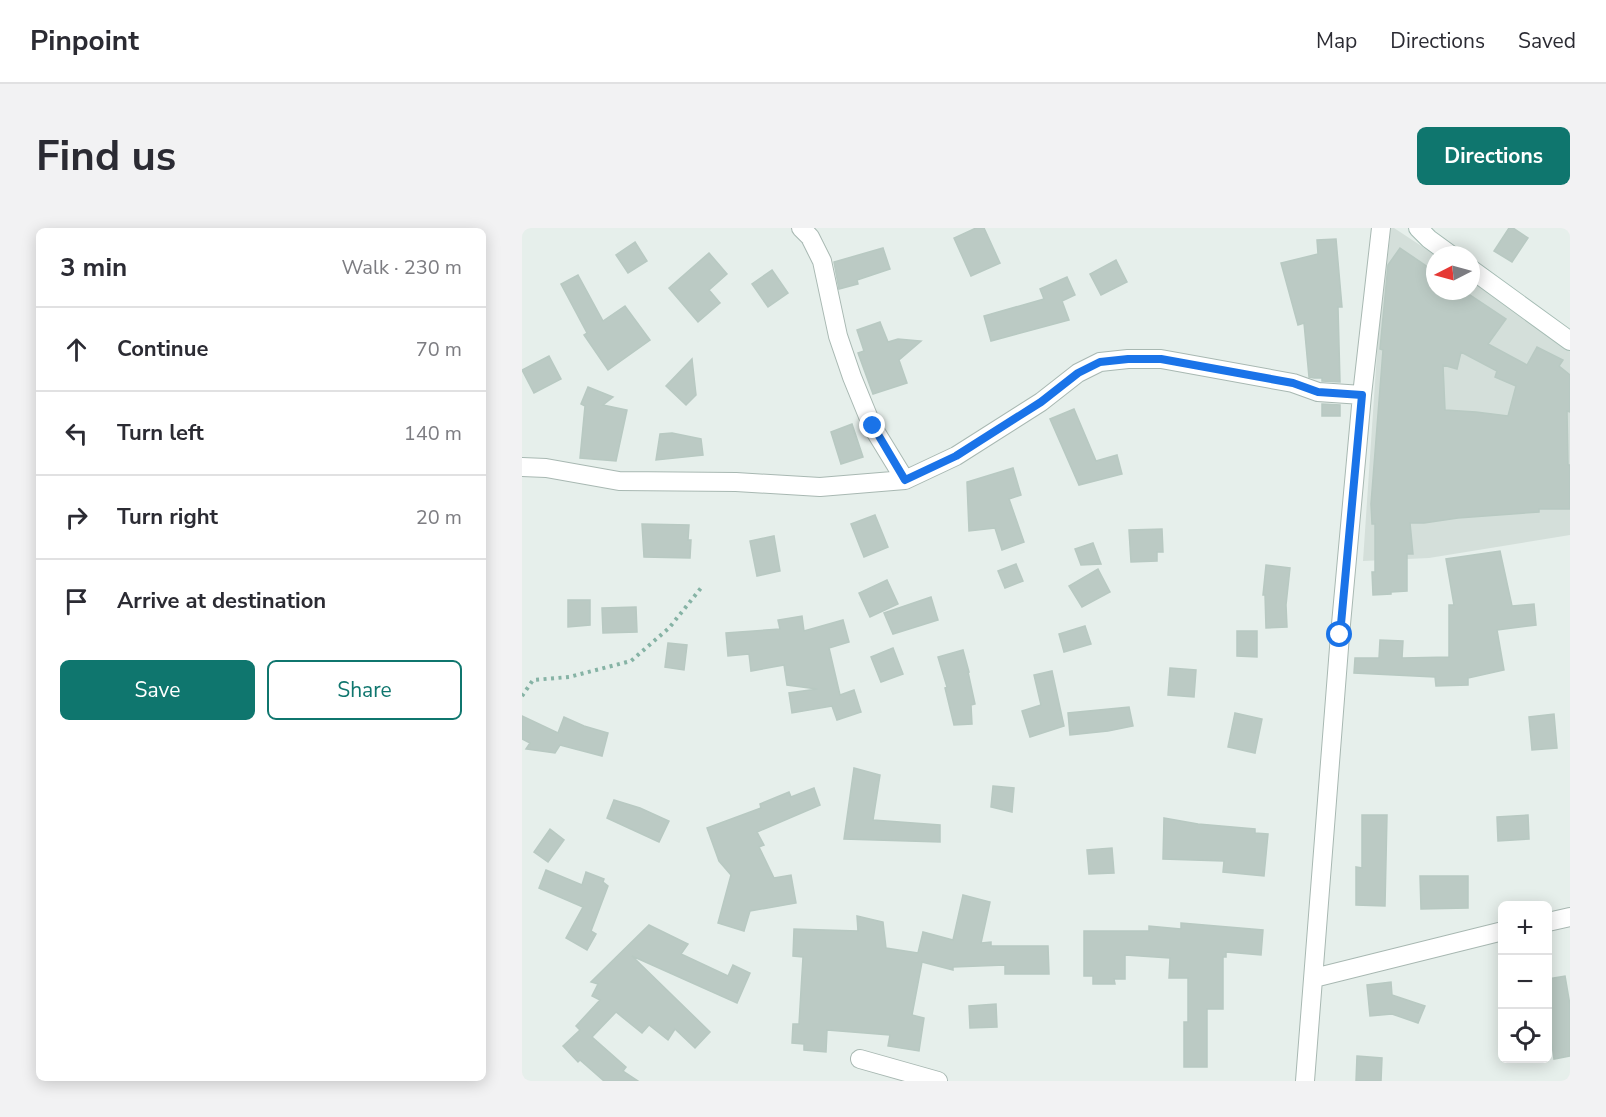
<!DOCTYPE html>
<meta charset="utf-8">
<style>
body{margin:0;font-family:"Nunito Sans",sans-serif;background:#f2f2f3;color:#2b2b33}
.controls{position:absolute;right:18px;bottom:18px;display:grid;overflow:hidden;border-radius:9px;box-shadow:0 3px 15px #0003}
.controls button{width:54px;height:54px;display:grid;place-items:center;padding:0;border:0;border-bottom:2px solid #e1e1e2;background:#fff;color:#2b2b33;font:30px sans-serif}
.compass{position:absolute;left:904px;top:18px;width:54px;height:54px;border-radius:50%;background:#fff;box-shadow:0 3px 15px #0003;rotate:264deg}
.stop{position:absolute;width:18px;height:18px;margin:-14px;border:4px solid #1a73e8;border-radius:50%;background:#fff}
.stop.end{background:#1a73e8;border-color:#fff;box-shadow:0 2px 6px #0008}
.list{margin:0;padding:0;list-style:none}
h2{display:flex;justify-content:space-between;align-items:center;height:78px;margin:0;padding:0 24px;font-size:26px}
h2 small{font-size:20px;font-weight:400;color:#7c7c81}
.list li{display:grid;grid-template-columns:39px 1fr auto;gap:18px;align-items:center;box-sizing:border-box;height:84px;padding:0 24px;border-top:2px solid #e1e1e2}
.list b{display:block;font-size:22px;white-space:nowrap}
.list em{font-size:20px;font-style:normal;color:#7c7c81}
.actions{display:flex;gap:12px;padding:18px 24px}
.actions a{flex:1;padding:14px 0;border:2px solid #0f766e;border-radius:9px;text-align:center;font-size:21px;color:#0f766e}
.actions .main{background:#0f766e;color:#fff}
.icon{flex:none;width:33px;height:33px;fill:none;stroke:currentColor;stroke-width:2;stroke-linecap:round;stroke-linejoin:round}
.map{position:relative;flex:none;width:1048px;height:853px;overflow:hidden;border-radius:9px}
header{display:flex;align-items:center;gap:36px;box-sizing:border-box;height:84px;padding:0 30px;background:#fff;border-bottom:2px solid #e1e1e2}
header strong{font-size:28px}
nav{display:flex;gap:33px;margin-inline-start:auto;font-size:21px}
.intro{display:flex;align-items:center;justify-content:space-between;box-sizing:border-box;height:144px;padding:0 36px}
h1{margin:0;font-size:42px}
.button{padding:15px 27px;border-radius:9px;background:#0f766e;color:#fff;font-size:21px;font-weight:700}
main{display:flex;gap:36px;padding:0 36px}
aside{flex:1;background:#fff;border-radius:9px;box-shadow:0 3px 15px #0003}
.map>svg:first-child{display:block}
.built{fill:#d4dfda}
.building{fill:#bbcac4;stroke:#b8c9c2;stroke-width:1.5;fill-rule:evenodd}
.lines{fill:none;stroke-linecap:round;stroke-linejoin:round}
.minor-casing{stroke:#a8b8b2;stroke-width:20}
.secondary-casing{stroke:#a4bbb3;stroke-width:20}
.path{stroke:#86b3a5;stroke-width:4;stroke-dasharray:3 4.5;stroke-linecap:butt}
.minor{stroke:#fff;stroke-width:18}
.secondary{stroke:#fff;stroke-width:18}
.route{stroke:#1a73e8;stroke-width:8}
</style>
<header>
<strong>Pinpoint</strong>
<nav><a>Map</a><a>Directions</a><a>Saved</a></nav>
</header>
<div class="intro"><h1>Find us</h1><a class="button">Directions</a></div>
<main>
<aside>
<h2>3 min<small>Walk · 230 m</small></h2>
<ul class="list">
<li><svg class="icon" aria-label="ahead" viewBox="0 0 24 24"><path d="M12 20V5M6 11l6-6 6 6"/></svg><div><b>Continue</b></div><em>70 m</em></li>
<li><svg class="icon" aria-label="left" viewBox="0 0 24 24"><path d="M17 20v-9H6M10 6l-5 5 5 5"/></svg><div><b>Turn left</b></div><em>140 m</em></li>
<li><svg class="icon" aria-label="right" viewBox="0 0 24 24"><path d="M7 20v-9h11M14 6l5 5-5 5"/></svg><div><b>Turn right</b></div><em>20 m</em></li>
<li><svg class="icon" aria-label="arrive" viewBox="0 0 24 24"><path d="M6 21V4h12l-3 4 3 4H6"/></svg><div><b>Arrive at destination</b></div></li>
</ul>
<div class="actions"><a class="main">Save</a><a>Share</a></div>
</aside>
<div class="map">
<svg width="1048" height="853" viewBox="0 0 1048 853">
<rect width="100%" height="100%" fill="#e6efeb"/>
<!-- built -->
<path class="built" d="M 869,0 L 872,0 L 913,27 L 913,63 L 949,63 L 949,52 L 1048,119 L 1048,307 L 907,330 L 841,333 L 856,110 Z"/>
<!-- building -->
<path class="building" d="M 454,0 L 462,0 L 478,35 L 449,48 L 432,10 Z
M 987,0 L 991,0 L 1006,10 L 990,34 L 972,23 Z
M 814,11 L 820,79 L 816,79 L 818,154 L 800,153 L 800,150 L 792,150 L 787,149 L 782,95 L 776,97 L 759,35 L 796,26 L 795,12 Z
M 113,14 L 125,33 L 106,45 L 94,27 Z
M 361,20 L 368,41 L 335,52 L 336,56 L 317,61 L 312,34 Z
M 878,20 L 913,44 L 913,63 L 942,63 L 984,91 L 966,116 L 1005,137 L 1015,119 L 1041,132 L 1037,138 L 1048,147 L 1048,184 L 1045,183 L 1046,237 L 1048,237 L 1048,281 L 1017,281 L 1017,284 L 936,290 L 902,295 L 888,295 L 891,326 L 885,326 L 885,363 L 869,364 L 869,366 L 851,367 L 850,344 L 853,344 L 853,296 L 850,296 L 849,276 L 861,122 L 858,121 L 866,37 ZM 939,124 L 975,143 L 973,149 L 994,158 L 986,188 L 954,184 L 923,182 L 921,137 L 935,141 Z
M 187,25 L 205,46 L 187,62 L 198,75 L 176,94 L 147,60 Z
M 594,32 L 605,54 L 579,67 L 568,46 Z
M 250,42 L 266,65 L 246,79 L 230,56 Z
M 56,47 L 81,93 L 103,78 L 128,112 L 86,142 L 62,107 L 65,105 L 39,56 Z
M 545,49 L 553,67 L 540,73 L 547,92 L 469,113 L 462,88 L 522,71 L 518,61 Z
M 358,94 L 366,114 L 376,111 L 399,113 L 377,132 L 385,155 L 351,166 L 336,125 L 342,123 L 335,102 Z
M 27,128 L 39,151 L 12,165 L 0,142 Z
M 170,131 L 174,167 L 164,177 L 144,158 Z
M 66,159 L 91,169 L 81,177 L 105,182 L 94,233 L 58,230 L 63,178 L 59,176 Z
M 800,176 L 818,177 L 818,188 L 800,188 Z
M 552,181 L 574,233 L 595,227 L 600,246 L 557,257 L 528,191 Z
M 330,196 L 341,229 L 319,236 L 309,204 Z
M 150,205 L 179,211 L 181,227 L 134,232 L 138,206 Z
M 491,240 L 499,267 L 487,271 L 502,314 L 480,322 L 473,300 L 447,303 L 445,254 Z
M 353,287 L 366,319 L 342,329 L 329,296 Z
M 120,296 L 167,297 L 166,312 L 169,312 L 168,330 L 122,329 Z
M 640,301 L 641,324 L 635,324 L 635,333 L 609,334 L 607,302 Z
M 252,308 L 258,343 L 235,348 L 228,313 Z
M 571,315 L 579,336 L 559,337 L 553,321 Z
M 978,323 L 990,378 L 1012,376 L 1014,397 L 975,402 L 982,442 L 946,450 L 946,457 L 914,458 L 913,449 L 832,445 L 833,430 L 857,430 L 858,412 L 881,413 L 880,430 L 927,429 L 927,377 L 932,377 L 924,331 Z
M 494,336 L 501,353 L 483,360 L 476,343 Z
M 744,337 L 768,340 L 764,377 L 765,399 L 744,400 L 743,367 L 741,367 Z
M 576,341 L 588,364 L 560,379 L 547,358 Z
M 365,352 L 376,376 L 348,389 L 337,365 Z
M 409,369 L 416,392 L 371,406 L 362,385 Z
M 46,372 L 68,372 L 68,397 L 46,399 Z
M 114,379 L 115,404 L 81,405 L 80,380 Z
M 280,388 L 282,403 L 321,392 L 327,414 L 307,420 L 318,467 L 332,462 L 339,484 L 315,492 L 310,478 L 270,485 L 267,465 L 295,461 L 265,457 L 262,437 L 229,443 L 227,426 L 206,428 L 204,405 L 258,401 L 256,392 Z
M 563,398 L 569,416 L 542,424 L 537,406 Z
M 715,403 L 735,403 L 735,429 L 715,428 Z
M 146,415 L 165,417 L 162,442 L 143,439 Z
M 371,420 L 381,446 L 359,454 L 349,429 Z
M 441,422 L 447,444 L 446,444 L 453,476 L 449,477 L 450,496 L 432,497 L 423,460 L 425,459 L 416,429 Z
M 648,440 L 674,442 L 672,469 L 646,467 Z
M 530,443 L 542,498 L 508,509 L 500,483 L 519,477 L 512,447 Z
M 607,479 L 611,498 L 586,503 L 548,507 L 546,485 Z
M 713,485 L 740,491 L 733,525 L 706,519 Z
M 1032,486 L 1035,520 L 1010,522 L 1007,489 Z
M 0,488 L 36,505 L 42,489 L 62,498 L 86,505 L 80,528 L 38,517 L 33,525 L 4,521 L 8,515 L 0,511 Z
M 332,540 L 358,547 L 351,592 L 418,597 L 418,614 L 322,611 Z
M 471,558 L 492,560 L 490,584 L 469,579 Z
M 292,560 L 298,577 L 235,604 L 242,617 L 237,619 L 252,650 L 269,647 L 274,675 L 228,683 L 222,703 L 196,695 L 209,647 L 197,633 L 185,600 L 239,580 L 238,576 L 267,564 L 269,569 Z
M 92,572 L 118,580 L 147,593 L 137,614 L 85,590 Z
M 840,587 L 865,587 L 863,678 L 834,677 L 834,639 L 840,640 Z
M 1006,587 L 1007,611 L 976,613 L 975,589 Z
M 642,590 L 676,596 L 733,601 L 733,605 L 746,606 L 742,648 L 701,644 L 702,633 L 641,631 Z
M 28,601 L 42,612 L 26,634 L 12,624 Z
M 590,620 L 592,645 L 567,646 L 565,622 Z
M 24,642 L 60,657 L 64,644 L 82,651 L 81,654 L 86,658 L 69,703 L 74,706 L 65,722 L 44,710 L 61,679 L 17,660 Z
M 898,648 L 946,648 L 946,680 L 899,681 Z
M 441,667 L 468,674 L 459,715 L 469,714 L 469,718 L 526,718 L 527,746 L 483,746 L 483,737 L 431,739 L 431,742 L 400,734 L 390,787 L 402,790 L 397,823 L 366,818 L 368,807 L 305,802 L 304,824 L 282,822 L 282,816 L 270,815 L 271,796 L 277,796 L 281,729 L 271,728 L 272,701 L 336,703 L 335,688 L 361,694 L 364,720 L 396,725 L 401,704 L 431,712 Z
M 659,695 L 741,702 L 739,727 L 704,724 L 704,729 L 701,729 L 701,781 L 685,781 L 685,839 L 662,839 L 662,794 L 666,794 L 666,750 L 647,750 L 648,730 L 603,727 L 603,751 L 592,751 L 593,756 L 571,756 L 571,748 L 562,748 L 562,703 L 627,703 L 627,698 L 659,701 Z
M 127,697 L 166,716 L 159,726 L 206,748 L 211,737 L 228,745 L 215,775 L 110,728 L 188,804 L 173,820 L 153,801 L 146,812 L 127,797 L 120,805 L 94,784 L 70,809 L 104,839 L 101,843 L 116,853 L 82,853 L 58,832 L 56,834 L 41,818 L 58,802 L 54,798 L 78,772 L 70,768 L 76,756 L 69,754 Z
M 1043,748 L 1048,777 L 1048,828 L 1032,831 L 1026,786 L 1026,751 Z
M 869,754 L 870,767 L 903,778 L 896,795 L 870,786 L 848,788 L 845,757 Z
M 474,776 L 475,799 L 448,800 L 447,778 Z
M 835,828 L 860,830 L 859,853 L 834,853 Z"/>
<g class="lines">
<!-- minor casing -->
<g class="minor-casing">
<path id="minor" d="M 279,0 L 288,9 L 300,33 L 316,108 L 330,149 L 350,198 L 383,252
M 0,239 L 24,240 L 97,253 L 214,254 L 298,259 L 383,252 L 434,228 L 519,174 L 556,145 L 578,134 L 606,131 L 639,131 L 771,155 L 796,164 L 840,167
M 1026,694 L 1048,689
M 792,750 L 981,703
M 338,831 L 416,853
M 783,853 L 818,407 L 840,167 L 859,0"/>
</g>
<!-- secondary casing -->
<g class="secondary-casing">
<path id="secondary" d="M 896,0 L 907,11 L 929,27
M 949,41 L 1048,113"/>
</g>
<!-- path -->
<path class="path" d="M 0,468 L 11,452 L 47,449 L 109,433 L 147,400 L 179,360"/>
<!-- minor -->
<use href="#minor" class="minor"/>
<!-- secondary -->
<use href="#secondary" class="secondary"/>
</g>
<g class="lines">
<!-- route -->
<path class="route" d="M 351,198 L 383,252 L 434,228 L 519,174 L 556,145 L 578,134 L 606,131 L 639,131 L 771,155 L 796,164 L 840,167 L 818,407"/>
</g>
</svg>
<div class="controls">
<button>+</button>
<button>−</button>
<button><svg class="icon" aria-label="locate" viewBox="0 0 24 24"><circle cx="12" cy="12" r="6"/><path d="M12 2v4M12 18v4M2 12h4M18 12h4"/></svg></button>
</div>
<svg class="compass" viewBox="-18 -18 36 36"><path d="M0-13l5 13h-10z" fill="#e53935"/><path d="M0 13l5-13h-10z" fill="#7c7c81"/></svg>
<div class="stop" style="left:818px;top:407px"></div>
<div class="stop end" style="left:351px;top:198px"></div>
</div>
</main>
